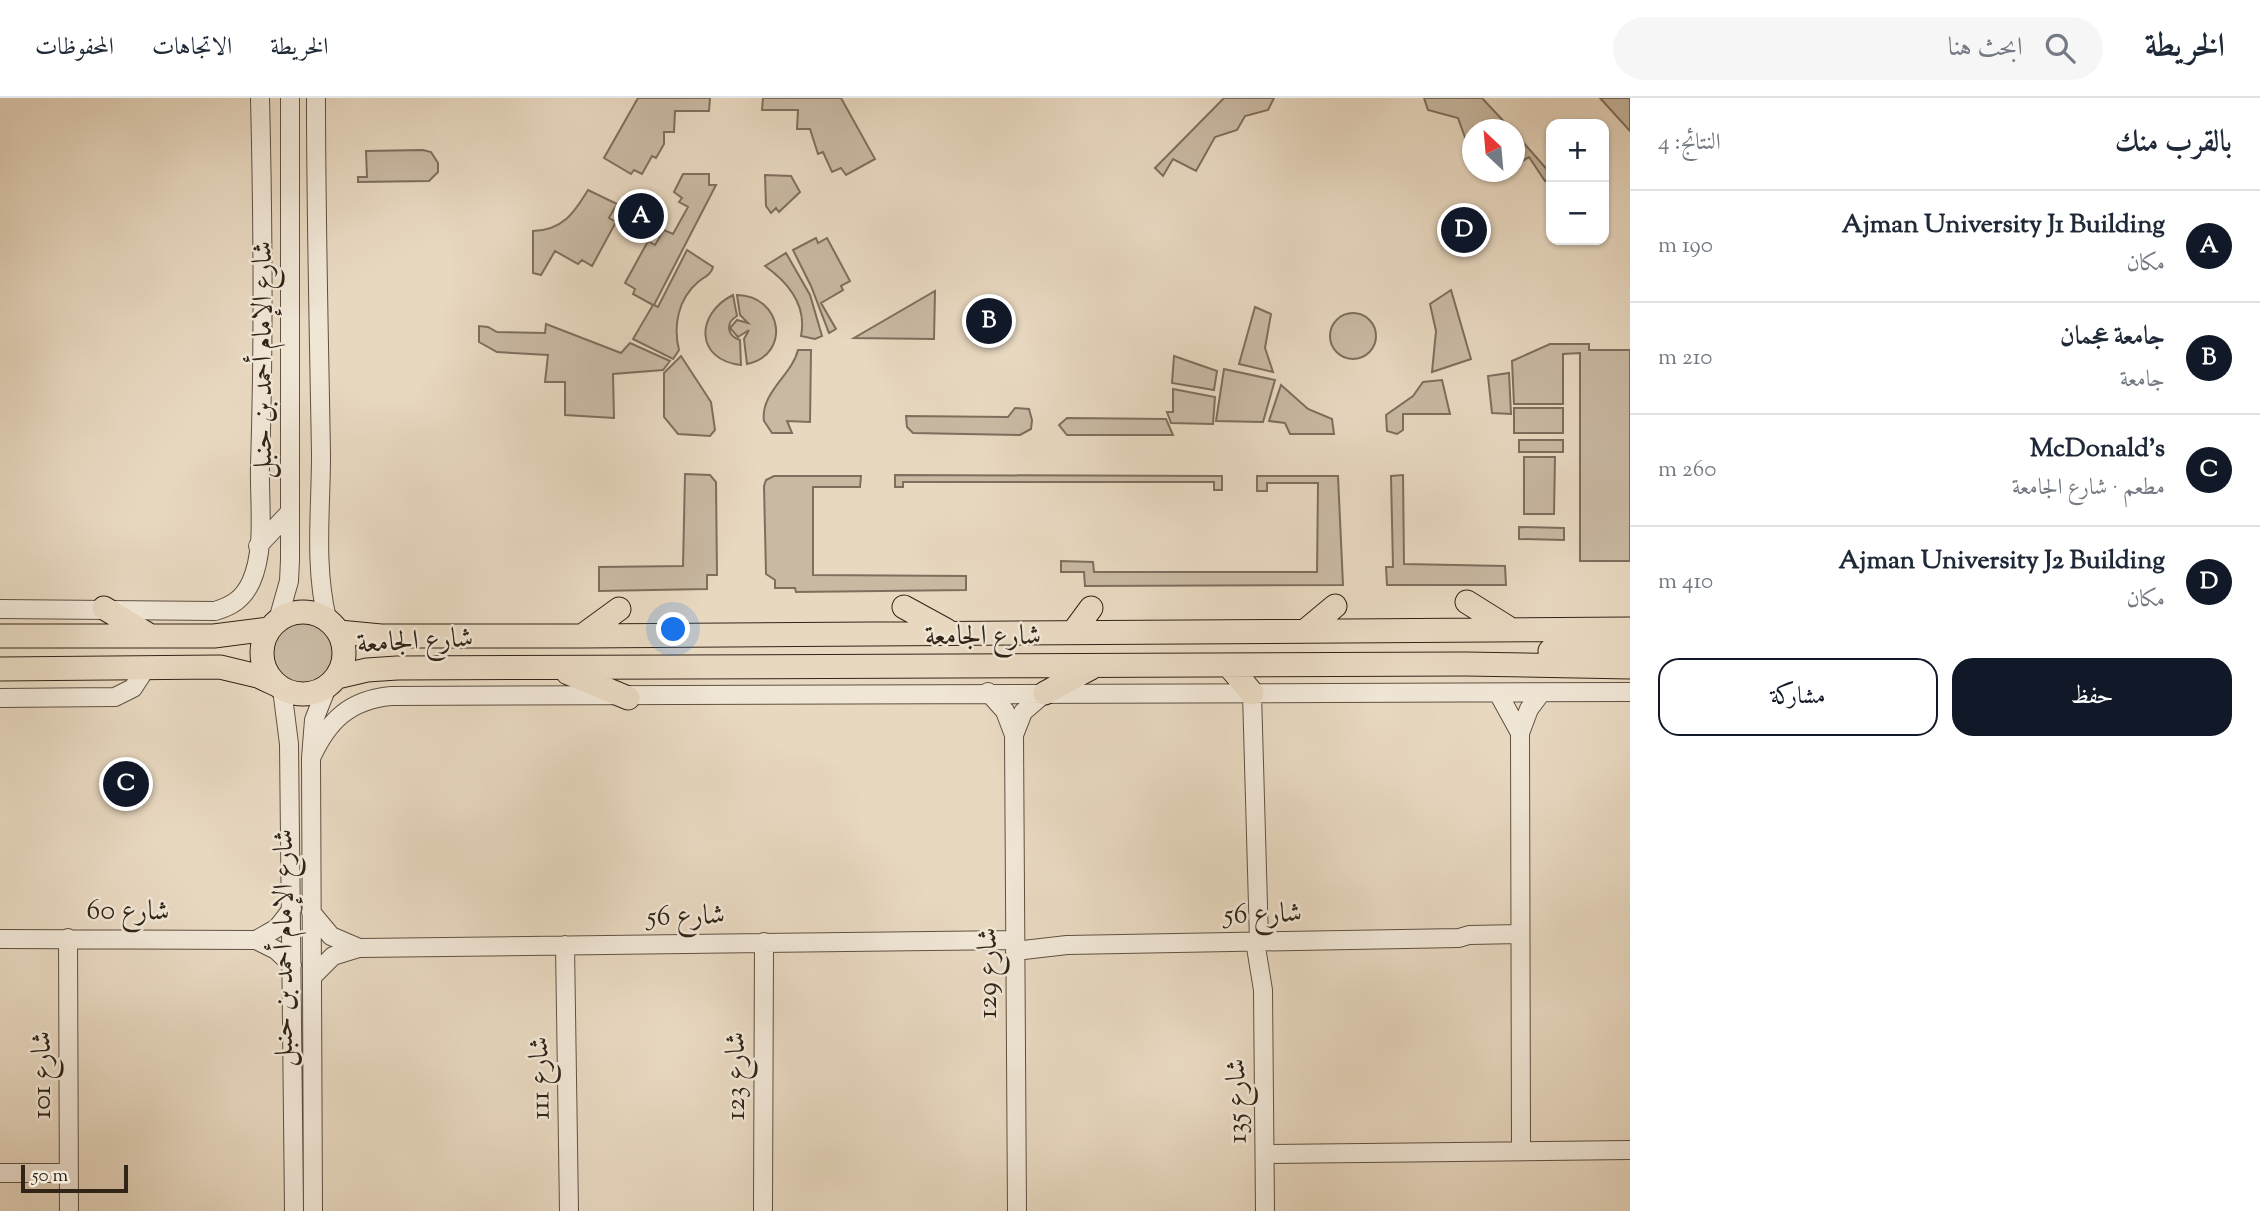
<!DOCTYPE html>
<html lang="ar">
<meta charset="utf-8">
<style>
body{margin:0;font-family:"Sorts Mill Goudy",Amiri,serif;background:#f6f6f7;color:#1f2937;direction:rtl}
.controls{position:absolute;right:21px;top:21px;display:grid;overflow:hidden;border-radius:14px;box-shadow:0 2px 5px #0004}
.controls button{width:63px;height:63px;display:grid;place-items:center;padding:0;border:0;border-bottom:2px solid #e0e1e3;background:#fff;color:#1f2937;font:35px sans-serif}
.compass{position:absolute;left:1462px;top:21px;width:63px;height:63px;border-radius:50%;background:#fff;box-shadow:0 2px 5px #0004;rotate:334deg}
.scale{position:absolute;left:21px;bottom:18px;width:107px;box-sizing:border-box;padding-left:7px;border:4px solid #322417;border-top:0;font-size:19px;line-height:24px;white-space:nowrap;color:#322417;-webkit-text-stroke:5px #f0e6d6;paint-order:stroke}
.you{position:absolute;left:674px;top:532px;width:24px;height:24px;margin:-18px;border:5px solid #fff;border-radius:50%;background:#1a73e8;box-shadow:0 0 0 10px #1a73e833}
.badge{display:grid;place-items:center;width:46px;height:46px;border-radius:50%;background:#111827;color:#fff;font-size:23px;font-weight:700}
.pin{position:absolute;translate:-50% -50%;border:4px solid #fff;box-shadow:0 2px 7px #0006}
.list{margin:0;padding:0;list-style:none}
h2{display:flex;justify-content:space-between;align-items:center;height:91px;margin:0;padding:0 28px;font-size:30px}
h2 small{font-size:23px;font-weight:400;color:#747a83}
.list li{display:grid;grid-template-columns:46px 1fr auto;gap:21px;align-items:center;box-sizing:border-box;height:112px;padding:0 28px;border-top:2px solid #e0e1e3}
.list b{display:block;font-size:26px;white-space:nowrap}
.list p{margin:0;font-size:23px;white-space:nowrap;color:#747a83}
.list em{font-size:23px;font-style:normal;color:#747a83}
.actions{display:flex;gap:14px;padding:21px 28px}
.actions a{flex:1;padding:16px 0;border:2px solid #111827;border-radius:21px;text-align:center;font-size:24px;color:#111827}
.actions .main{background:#111827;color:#fff}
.icon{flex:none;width:38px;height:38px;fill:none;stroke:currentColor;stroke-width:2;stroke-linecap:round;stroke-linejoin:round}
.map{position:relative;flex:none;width:1630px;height:1113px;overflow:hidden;direction:ltr}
header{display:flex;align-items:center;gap:42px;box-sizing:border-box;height:98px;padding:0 35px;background:#fff;border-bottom:2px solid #e0e1e3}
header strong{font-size:33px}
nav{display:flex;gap:38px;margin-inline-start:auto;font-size:24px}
.search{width:490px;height:63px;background:#f6f6f7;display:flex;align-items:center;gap:18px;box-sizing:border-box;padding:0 24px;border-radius:38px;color:#747a83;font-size:26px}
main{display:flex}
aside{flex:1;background:#fff}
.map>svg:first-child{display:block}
.green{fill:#c9b9a3;stroke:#7e6e5d;stroke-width:2}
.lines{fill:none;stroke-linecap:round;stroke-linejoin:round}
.minor-casing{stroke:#605141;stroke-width:20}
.major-casing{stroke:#322417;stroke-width:25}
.minor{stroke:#f0e6d6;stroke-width:18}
.major{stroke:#e8d8c0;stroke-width:23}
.labels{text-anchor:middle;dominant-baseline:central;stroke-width:5;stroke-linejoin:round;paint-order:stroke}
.street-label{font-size:28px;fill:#322417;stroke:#f0e6d6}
</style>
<header>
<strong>الخريطة</strong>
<div class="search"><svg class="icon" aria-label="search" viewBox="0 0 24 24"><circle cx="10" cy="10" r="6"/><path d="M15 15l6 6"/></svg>ابحث هنا</div>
<nav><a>الخريطة</a><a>الاتجاهات</a><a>المحفوظات</a></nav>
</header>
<main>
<aside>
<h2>بالقرب منك<small>النتائج: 4</small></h2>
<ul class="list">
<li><span class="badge">A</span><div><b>Ajman University J1 Building</b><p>مكان</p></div><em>190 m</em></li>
<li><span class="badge">B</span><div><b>جامعة عجمان</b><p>جامعة</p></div><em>210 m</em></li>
<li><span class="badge">C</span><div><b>McDonald's</b><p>مطعم · شارع الجامعة</p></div><em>260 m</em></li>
<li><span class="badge">D</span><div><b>Ajman University J2 Building</b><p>مكان</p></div><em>410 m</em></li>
</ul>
<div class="actions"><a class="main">حفظ</a><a>مشاركة</a></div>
</aside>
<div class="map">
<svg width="1630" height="1113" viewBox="0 0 1630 1113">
<rect width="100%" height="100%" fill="#e8d8c0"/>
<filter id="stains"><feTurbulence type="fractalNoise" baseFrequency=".00286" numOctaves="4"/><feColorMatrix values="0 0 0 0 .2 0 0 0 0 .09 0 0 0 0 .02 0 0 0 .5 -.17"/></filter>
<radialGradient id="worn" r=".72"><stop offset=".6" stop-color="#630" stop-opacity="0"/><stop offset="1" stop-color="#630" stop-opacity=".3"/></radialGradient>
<!-- green -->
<path class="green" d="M 638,0 L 710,0 L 709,13 L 675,13 L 674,34 L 664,34 L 664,46 L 656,60 L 652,58 L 642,76 L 634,72 L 631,76 L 604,60 Z
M 763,0 L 841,0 L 875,61 L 846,77 L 841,70 L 832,74 L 823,54 L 818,56 L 810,31 L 797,31 L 798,12 L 762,12 Z
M 1224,0 L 1274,0 L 1268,12 L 1245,18 L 1237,32 L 1215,39 L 1196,73 L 1173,61 L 1163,78 L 1155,70 Z
M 1424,0 L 1482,0 L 1511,31 L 1472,32 L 1472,46 L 1467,45 L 1458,20 L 1428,12 Z
M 1600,0 L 1630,0 L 1630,33 Z
M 1515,35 L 1551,76 L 1551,79 L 1545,83 L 1529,59 L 1515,68 Z
M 423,52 L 431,54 L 438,65 L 438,74 L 429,83 L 358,84 L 358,79 L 367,79 L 366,53 Z
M 683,76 L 709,76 L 709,87 L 716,87 L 654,207 L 658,209 L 687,152 L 713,169 C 711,177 704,179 698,184 C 678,201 673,228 679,252 L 673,261 L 633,241 L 653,207 L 633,196 L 635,191 L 625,185 L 648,143 L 655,147 L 664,132 L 673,136 L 688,109 L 679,104 L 682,100 L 674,94 Z
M 765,77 L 791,78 L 800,94 L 779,114 L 776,110 L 771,115 L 766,108 Z
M 588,92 L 617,106 L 609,120 L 616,124 L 592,168 L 582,162 L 578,166 L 555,153 L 541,177 L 533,175 L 533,133 C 563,132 574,115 588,92 Z
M 816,140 L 818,145 L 827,140 L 850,183 L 841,188 L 843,192 L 821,205 L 836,231 L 829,235 L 811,188 L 793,152 Z
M 786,155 L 810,197 L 822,238 L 815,241 L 801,238 C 807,208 789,185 765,168 Z
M 1451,192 L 1471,261 L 1432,274 L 1436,233 L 1430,206 Z
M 935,193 L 934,241 L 854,240 Z
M 733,197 L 737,218 C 725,225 727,238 740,242 L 741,267 C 695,262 695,216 733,197 Z
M 737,197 C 783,198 791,257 747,266 L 744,241 L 749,232 L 738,239 L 730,230 L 737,222 L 748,225 L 740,217 Z
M 1255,209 L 1271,216 L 1265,250 L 1273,274 L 1239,266 Z
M1330 238a23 23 0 1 1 46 0a23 23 0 1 1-46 0Z
M 546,226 L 621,255 L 630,245 L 670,263 L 663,272 L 613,276 L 614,320 L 565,317 L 565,284 L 545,284 L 548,257 L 497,254 L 479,244 L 479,228 L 488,229 L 497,234 L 545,235 Z
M 1550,246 L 1589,246 L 1589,252 L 1630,252 L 1630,463 L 1580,463 L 1580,255 L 1563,256 L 1563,306 L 1514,306 L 1512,263 Z
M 798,252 L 811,252 L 810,324 L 787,323 L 792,335 L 772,335 L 764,323 C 760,295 792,277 798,252 Z
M 681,258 L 711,304 L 715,332 L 710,338 L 678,336 L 664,319 L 664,275 Z
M 1174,258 L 1217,273 L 1214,292 L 1172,285 Z
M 1224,271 L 1275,282 L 1263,324 L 1216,323 Z
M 1509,275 L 1511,316 L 1492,315 L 1488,278 Z
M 1442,282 L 1450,316 L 1403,316 L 1403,332 L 1397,336 L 1387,333 L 1386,317 L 1413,298 L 1423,284 Z
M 1281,287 L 1308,311 L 1332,321 L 1334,336 L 1290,336 L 1285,325 L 1269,323 Z
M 1173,291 L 1215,299 L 1213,326 L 1171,325 L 1167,314 L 1173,314 Z
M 1015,310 L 1029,311 L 1032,322 L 1031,331 L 1020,337 L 913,335 L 907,329 L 906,318 L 1008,319 Z
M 1514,310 L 1563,310 L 1563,335 L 1514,335 Z
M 1067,320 L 1166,321 L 1173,337 L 1067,337 L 1059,327 Z
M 1519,342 L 1563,342 L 1563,354 L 1519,354 Z
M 1524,359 L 1555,359 L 1554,416 L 1524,416 Z
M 685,376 L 710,377 L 716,384 L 717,477 L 707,477 L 707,491 L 599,493 L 599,469 L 683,468 Z
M 895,377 L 1222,378 L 1222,392 L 1214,392 L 1214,384 L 903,384 L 903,389 L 895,389 Z
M 1403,377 L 1404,466 L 1505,468 L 1506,487 L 1387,487 L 1386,469 L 1393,469 L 1391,378 Z
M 774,378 L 861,378 L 860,389 L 813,389 L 813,477 L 966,478 L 966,492 L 796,494 L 795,490 L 775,490 L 775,482 L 766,476 L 764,388 L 766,382 Z
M 1257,378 L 1338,378 L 1343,487 L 1085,488 L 1084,474 L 1061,474 L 1061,463 L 1093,464 L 1094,474 L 1317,474 L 1318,385 L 1267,385 L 1267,393 L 1257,393 Z
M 1519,429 L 1564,430 L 1564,442 L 1519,441 Z
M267 554a36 36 0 1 1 72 0a36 36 0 1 1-72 0Z"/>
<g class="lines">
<!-- minor casing -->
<g class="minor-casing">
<path id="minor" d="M 316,0 C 316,119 319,238 321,357 C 321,413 314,466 327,521
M 258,448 L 290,414
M 0,511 L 215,513 C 232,508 243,501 251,484 C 266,451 259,404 260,368 C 264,245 263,123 260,0
M 278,522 L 289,483 L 290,462 L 290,0
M 282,591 L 289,646 L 294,1113
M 988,594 L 1005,613 L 1014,637 L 1017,1113
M 1252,595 L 1259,843
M 1498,595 L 1520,635
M 0,600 L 115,599 L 133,590 L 146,570
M 1014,637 L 1023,614 L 1045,595
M 311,660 C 328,623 349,602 391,598 L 1630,594
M 311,814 L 331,838 L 359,850
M 68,840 L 69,1113
M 0,841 L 256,842 L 276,852 L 292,867
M 256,842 L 277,830 L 292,811
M 1255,843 L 1263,892 L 1265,1113
M 565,847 L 569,1113
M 1015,853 L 1067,847 L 1459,840 L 1469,837 L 1520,836
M 313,878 L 333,858 L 359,850 L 1015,842
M 1521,1052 L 1520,635 L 1529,611 L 1541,595
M 1265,1056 L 1630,1052
M 0,1075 L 69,1075
M 313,1113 L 311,660 L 314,622 L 327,589
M 763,1113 L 764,844"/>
</g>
<!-- major casing -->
<g class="major-casing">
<path id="major" d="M 1467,504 L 1507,529
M 904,509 L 946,532
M 104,510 L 149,537
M262 555a41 41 0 1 1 82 0a41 41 0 1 1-82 0Z
M 1074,533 L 1091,510
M 1305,533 L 1335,508
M 339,534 L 381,538 L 582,538 L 1630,531
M 0,538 L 214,538 L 269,531
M 582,538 L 619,511
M 1550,553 L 1630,552
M 1229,568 L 1252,595
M 0,571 L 220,569 L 258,578 L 275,586
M 568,575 L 628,600
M 337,579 L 367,572 L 397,570 L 1465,566 L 1630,569
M 1045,595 L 1091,570"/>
</g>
<!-- minor -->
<use href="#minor" class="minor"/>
<!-- major -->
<use href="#major" class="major"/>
</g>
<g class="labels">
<!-- street labels -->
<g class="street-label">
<text transform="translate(264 262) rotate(-90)">شارع الإمام أحمد بن حنبل</text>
<text x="983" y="539">شارع الجامعة</text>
<text transform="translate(415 544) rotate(-3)">شارع الجامعة</text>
<text transform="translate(128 814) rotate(1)">شارع 60</text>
<text transform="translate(1263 817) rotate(-1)">شارع 56</text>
<text transform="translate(686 819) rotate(-1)">شارع 56</text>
<text transform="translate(285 850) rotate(-90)">شارع الإمام أحمد بن حنبل</text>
<text transform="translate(989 875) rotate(-90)">شارع 129</text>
<text transform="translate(43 977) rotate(-90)">شارع 101</text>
<text transform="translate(737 978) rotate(-90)">شارع 123</text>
<text transform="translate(541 980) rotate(-91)">شارع 111</text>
<text transform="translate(1238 1003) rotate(-91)">شارع 135</text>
</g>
</g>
<rect width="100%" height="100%" filter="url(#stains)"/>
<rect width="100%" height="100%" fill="url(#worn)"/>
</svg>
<div class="controls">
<button>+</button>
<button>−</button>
</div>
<svg class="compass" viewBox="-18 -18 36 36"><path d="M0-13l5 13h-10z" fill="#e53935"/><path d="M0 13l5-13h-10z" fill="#747a83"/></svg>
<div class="scale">50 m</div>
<div class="you"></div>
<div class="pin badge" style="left:641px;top:118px">A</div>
<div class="pin badge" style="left:989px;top:223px">B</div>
<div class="pin badge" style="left:126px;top:686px">C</div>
<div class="pin badge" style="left:1464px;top:132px">D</div>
</div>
</main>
